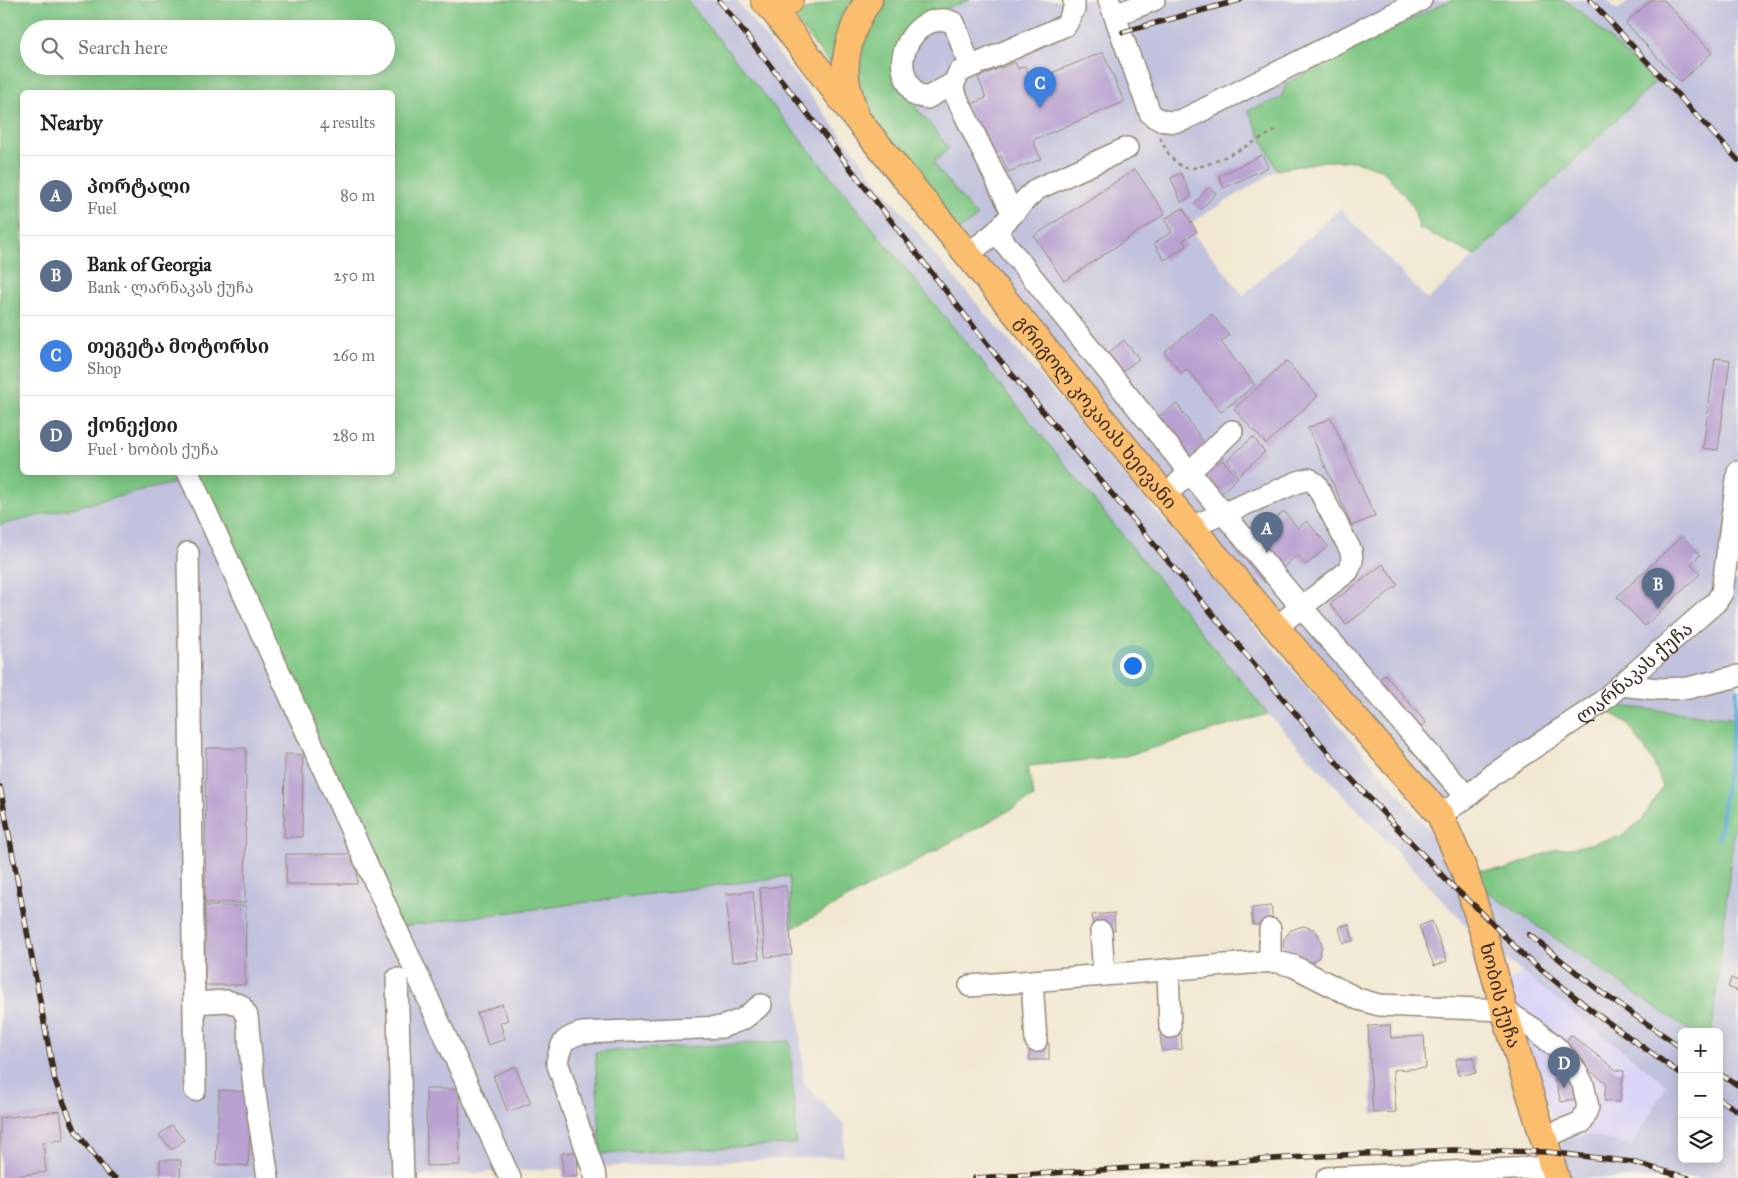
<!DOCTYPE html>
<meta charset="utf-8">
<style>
body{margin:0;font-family:"IM FELL Great Primer","Noto Serif Georgian",serif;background:#f2f2f2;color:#222}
.controls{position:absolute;right:15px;bottom:15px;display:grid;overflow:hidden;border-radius:8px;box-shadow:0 2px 12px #0003}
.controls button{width:45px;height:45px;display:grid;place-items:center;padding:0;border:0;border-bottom:1px solid #e0e0e0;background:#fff;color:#222;font:25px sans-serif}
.you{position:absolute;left:1132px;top:665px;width:18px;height:18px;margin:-12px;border:4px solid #fff;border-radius:50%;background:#1a73e8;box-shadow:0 0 0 8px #1a73e833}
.badge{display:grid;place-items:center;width:32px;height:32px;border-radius:50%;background:#d1495b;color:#fff;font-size:16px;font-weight:700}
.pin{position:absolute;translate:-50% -41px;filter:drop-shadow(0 1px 2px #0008)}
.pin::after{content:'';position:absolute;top:26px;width:18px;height:15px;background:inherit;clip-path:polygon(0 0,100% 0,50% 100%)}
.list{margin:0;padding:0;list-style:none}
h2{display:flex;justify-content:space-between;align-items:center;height:65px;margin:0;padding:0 20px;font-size:21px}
h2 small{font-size:16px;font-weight:400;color:#767676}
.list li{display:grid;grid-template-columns:32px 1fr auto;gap:15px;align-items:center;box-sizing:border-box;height:80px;padding:0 20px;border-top:1px solid #e0e0e0}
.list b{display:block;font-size:19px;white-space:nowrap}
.list p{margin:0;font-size:16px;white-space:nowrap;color:#767676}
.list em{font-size:16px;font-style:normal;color:#767676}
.icon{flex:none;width:28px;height:28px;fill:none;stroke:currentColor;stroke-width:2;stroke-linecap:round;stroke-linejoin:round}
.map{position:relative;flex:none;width:1738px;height:1178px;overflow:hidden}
.search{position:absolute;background:#fff;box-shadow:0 2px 12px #0003;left:20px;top:20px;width:375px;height:55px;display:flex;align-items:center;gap:12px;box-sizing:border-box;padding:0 18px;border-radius:28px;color:#767676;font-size:19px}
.panel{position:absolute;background:#fff;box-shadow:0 2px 12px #0003;left:20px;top:90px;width:375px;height:385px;border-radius:8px}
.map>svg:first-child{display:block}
.built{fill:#dbd6f7}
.industrial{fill:#c1c2dd}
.green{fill:#7dc682;stroke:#5c7850;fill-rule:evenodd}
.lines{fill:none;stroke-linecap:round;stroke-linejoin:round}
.stream{stroke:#62acda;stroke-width:4.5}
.building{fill:#b9a2d1}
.minor-casing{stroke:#968978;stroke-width:24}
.major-casing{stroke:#968978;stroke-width:29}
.highway-casing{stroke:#968978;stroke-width:30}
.path{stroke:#968978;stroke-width:2.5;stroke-dasharray:4 4;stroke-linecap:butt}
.minor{stroke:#fff;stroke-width:21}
.major{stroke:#fbbd6e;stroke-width:26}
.highway{stroke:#fbbd6e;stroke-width:28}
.rail-casing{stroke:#3b2a1e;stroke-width:5.5}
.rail{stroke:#f7f3e8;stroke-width:4;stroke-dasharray:11;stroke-linecap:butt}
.labels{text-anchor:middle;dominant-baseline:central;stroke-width:4;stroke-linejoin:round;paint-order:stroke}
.street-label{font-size:19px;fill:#3b2a1e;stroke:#f7f3e8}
</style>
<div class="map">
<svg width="1738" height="1178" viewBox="0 0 1738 1178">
<rect width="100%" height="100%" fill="#f7f3e8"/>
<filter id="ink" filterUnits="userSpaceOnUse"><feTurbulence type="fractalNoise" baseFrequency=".02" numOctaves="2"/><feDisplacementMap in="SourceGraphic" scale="10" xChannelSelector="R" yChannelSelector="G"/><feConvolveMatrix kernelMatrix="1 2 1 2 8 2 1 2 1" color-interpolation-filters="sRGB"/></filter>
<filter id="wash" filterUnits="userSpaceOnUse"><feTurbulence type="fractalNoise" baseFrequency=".0096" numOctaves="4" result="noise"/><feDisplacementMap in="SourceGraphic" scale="20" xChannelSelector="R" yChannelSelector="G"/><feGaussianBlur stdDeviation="1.12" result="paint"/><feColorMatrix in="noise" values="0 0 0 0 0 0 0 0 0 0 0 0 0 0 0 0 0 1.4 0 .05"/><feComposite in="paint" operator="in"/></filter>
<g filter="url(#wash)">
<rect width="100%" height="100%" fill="#f2e8d2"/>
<!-- built -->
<path class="built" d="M 1523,973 L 1668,1085 L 1632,1145 L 1587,1135 L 1559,1139 L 1505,982 Z"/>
<!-- industrial -->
<path class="industrial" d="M 687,0 L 736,0 L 936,256 L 1464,870 L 1489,893 L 1692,1032 L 1682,1032 L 1682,1159 L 1719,1159 L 1719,1032 L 1712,1032 L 1738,793 L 1738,1178 L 1568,1178 L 1559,1139 L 1587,1135 L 1632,1145 L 1667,1085 L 1487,945 L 1465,924 L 1268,714 Z
M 970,0 L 1450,0 L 1286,82 L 1281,98 L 1248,110 L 1277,170 L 1186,226 L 1218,263 L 1243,295 L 1340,209 L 1428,300 L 1655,82 L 1588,18 L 1565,0 L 1607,0 L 1617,10 L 1632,0 L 1738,0 L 1738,453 L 1717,600 L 1722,593 L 1738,578 L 1738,719 L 1599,704 L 1440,815 L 952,236 L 976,217 L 932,163 L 949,149 L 905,94 L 917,19 Z
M 191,479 L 396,927 L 789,876 L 804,1083 L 845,1126 L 843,1156 L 358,1178 L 0,1178 L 0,525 Z"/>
<!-- green -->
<path class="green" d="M 0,0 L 687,0 L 1268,714 L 1122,757 L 1028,766 L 1034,797 L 793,928 L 789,876 L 396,927 L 191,479 L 0,525 ZM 29,29 L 386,29 L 386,66 L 29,66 ZM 22,92 L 392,92 L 392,472 L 22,472 Z
M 835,0 L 856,0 L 835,72 L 794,17 L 797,13 Z
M 869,0 L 970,0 L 917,19 L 905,94 L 949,148 L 933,163 L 977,217 L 952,236 L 856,118 L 846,79 Z
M 1450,0 L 1565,0 L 1588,18 L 1655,82 L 1475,256 L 1419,228 L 1413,206 L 1383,170 L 1355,161 L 1325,161 L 1277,170 L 1248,110 L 1281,98 L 1286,83 Z
M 1599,704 L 1738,719 L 1738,793 L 1712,1032 L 1692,1032 L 1489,893 L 1464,870 L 1505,870 L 1557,849 L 1577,847 L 1621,836 L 1641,821 L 1663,787 L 1653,761 L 1628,724 Z
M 790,1041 L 796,1144 L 601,1154 L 595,1052 Z"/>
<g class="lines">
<!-- stream -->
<path class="stream" d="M 1719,839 L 1738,689"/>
</g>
<g id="blocks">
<!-- building -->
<path class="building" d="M 1651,0 L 1664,0 L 1712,53 L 1680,82 L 1626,23 Z
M 1103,52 L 1124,102 L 1033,140 L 1041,159 L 1008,172 L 1001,156 L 990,161 L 967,106 L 986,98 L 978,77 L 1015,62 L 1018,69 L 1025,66 L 1032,81 Z
M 1262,155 L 1268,167 L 1224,188 L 1219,176 Z
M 1135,169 L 1165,214 L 1064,281 L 1034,236 Z
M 1181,173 L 1192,197 L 1181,202 L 1171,178 Z
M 1209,187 L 1216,193 L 1201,210 L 1194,204 Z
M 1183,208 L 1197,232 L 1183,240 L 1187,246 L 1164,260 L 1154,243 L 1172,232 L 1164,219 Z
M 1212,314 L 1229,336 L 1221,342 L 1255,385 L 1221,412 L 1187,369 L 1181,373 L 1164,352 Z
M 1124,340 L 1139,359 L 1119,374 L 1105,356 Z
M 1715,358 L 1730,360 L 1718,450 L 1703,448 Z
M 1286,361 L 1318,396 L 1266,444 L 1234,409 Z
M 1177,404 L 1206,446 L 1184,461 L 1155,419 Z
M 1331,418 L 1375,516 L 1352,526 L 1308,428 Z
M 1253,437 L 1265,452 L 1240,474 L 1227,460 Z
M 1222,460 L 1238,477 L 1215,499 L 1195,477 L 1212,461 L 1216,465 Z
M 1284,511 L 1298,528 L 1307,521 L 1328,546 L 1306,565 L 1297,555 L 1265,583 L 1238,551 Z
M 1682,536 L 1700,555 L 1691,564 L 1700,574 L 1645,626 L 1617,597 Z
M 1383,564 L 1398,585 L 1346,625 L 1330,604 Z
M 1385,674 L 1426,723 L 1415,732 L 1374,684 Z
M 206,748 L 246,748 L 245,903 L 205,903 Z
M 285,754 L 303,755 L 302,837 L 284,837 Z
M 286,854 L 357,854 L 357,884 L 286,884 Z
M 786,886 L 792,955 L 765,957 L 760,888 Z
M 753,891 L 759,959 L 732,962 L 726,894 Z
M 205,906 L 246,906 L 245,985 L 205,985 Z
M 1271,906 L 1273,923 L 1253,925 L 1251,908 Z
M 1114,913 L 1115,930 L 1093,932 L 1092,915 Z
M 1432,921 L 1447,961 L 1434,966 L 1419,926 Z
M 1349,924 L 1353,941 L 1343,943 L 1339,927 Z
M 1303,926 L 1314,929 L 1318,934 L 1322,945 L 1319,957 L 1309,964 L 1287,957 L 1283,945 L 1284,939 L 1291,930 Z
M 1731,978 L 1738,981 L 1738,991 L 1728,987 Z
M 502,1004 L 508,1020 L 500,1023 L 505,1039 L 488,1045 L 477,1013 Z
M 1390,1025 L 1391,1038 L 1424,1036 L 1426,1068 L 1393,1070 L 1396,1112 L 1373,1113 L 1368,1026 Z
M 1181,1033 L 1182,1049 L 1162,1051 L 1160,1035 Z
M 1571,1035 L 1616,1070 L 1624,1071 L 1620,1102 L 1604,1101 L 1606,1083 L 1561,1048 Z
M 1049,1043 L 1049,1060 L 1030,1060 L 1030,1044 Z
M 1474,1057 L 1476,1073 L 1458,1075 L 1456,1059 Z
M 515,1066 L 531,1103 L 508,1112 L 493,1076 Z
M 1572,1071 L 1579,1098 L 1561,1102 L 1554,1076 Z
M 426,1089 L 459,1089 L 460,1165 L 427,1166 Z
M 219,1090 L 252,1092 L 248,1166 L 216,1164 Z
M 60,1111 L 64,1140 L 43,1142 L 46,1172 L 0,1178 L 0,1118 Z
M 172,1125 L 184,1140 L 172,1150 L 159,1135 Z
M 577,1152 L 578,1177 L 563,1177 L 562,1153 Z
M 160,1160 L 181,1160 L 180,1178 L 160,1178 Z"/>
</g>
</g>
<g filter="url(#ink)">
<use href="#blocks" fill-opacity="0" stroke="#968978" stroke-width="1"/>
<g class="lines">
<!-- minor casing -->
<g class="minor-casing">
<g id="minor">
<path d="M 1109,0 L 1150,113 C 1160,123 1171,123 1183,120 L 1421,0"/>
<path d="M 1115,15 L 1154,0"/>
<path d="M 954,83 L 927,98 L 915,95 C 911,88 906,81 904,73 C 898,50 915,23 939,20 C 944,19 950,21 954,23 L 970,67"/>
<path d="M 1013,214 L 953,90 L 954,83 L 959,72 L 1066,25 L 1074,9 L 1074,0"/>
<path d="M 996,232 L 1190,473 L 1302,608 L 1467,797"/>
<path d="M 967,255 L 996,232 L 1027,198 L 1037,189 L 1127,148"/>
<path d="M 188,472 L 510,1178"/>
<path d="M 1165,496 L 1232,431"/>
<path d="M 1191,527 L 1298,482 L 1309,479 L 1316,484 L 1351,551 L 1352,561 L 1348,571 L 1276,627"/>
<path d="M 188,553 L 195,1090"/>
<path d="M 1621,685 L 1658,689 L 1688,688 L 1738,676"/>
<path id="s1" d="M 1440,815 L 1467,797 L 1494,774 L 1599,704 L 1716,602 L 1722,593 L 1738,472"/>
<path d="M 1270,929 L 1270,962"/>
<path d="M 1101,932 L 1104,975"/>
<path d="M 1168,970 L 1170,1027"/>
<path d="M 397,979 L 403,1178"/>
<path d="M 1032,981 L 1036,1041"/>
<path d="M 970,986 L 1274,961 L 1293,966 L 1358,999 L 1379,1005 L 1504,1010 L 1534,1029 L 1557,1048 L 1573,1066 L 1583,1084 L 1588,1107 L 1582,1122 L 1544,1137"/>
<path d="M 194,1003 L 227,1001 L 240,1005 L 247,1016 L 254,1088 L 268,1178"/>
<path d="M 596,1178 L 557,1062 C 561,1043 563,1038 582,1033 L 722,1027 L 743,1019 L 761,1005"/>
<path d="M 1327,1178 L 1553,1167"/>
</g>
</g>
<!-- major casing -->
<g class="major-casing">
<g id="major">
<path id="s2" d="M 770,6 L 856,118 L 1165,496 L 1303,659 L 1440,815 L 1464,870 L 1487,945 L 1504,1010 L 1556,1178"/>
<path d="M 854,110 C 851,100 847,89 846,79 C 843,53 854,21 869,0"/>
</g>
</g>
<!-- highway casing -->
<g class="highway-casing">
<path id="highway" d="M 765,0 L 770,6 L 789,0"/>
</g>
<!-- path -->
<path class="path" d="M 1160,137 C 1165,149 1173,165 1187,168 C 1206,171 1260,138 1279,129"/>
<!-- minor -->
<use href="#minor" class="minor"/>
<!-- major -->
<use href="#major" class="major"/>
<!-- highway -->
<use href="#highway" class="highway"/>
<!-- rail casing -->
<g class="rail-casing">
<path id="rail" d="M 719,0 L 999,359 L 1342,769 L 1450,884 L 1475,906 L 1522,954 L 1591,1010 L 1682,1075
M 1590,0 L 1738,160
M 1123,32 L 1240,0
M 0,787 L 55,1081 L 75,1130 L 108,1174 L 115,1178
M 1529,935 L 1605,995 L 1682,1048
M 1719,1074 L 1738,1085
M 1719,1099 L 1738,1111
M 975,1178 L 1321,1156 L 1452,1150 L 1548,1152 L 1632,1162 L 1688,1178"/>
</g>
<!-- rail -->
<use href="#rail" class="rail"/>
</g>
</g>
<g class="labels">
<!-- street labels -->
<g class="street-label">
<text stroke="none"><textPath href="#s2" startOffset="521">გრიგოლ კოკაიას ხეივანი</textPath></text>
<text stroke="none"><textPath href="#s1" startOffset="241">ლარნაკას ქუჩა</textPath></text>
<text stroke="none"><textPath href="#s2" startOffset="1241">ხობის ქუჩა</textPath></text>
</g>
</g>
</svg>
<div class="controls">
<button>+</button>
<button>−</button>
<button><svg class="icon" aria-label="layers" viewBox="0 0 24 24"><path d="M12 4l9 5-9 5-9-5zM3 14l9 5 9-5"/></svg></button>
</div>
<div class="you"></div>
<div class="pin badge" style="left:1267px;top:553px;background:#5c6f8a">A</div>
<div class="pin badge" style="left:1658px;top:609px;background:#5c6f8a">B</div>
<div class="pin badge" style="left:1040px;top:108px;background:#3f7fe0">C</div>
<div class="pin badge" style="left:1564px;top:1088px;background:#5c6f8a">D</div>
<div class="search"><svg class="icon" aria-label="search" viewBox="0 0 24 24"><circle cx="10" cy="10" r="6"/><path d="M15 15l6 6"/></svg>Search here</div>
<section class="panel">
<h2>Nearby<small>4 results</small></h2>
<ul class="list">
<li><span class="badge" style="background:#5c6f8a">A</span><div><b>პორტალი</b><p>Fuel</p></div><em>80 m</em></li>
<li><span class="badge" style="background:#5c6f8a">B</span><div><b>Bank of Georgia</b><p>Bank · ლარნაკას ქუჩა</p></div><em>250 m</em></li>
<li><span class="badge" style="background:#3f7fe0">C</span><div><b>თეგეტა მოტორსი</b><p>Shop</p></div><em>260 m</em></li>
<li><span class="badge" style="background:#5c6f8a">D</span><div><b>ქონექთი</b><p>Fuel · ხობის ქუჩა</p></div><em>280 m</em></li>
</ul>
</section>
</div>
